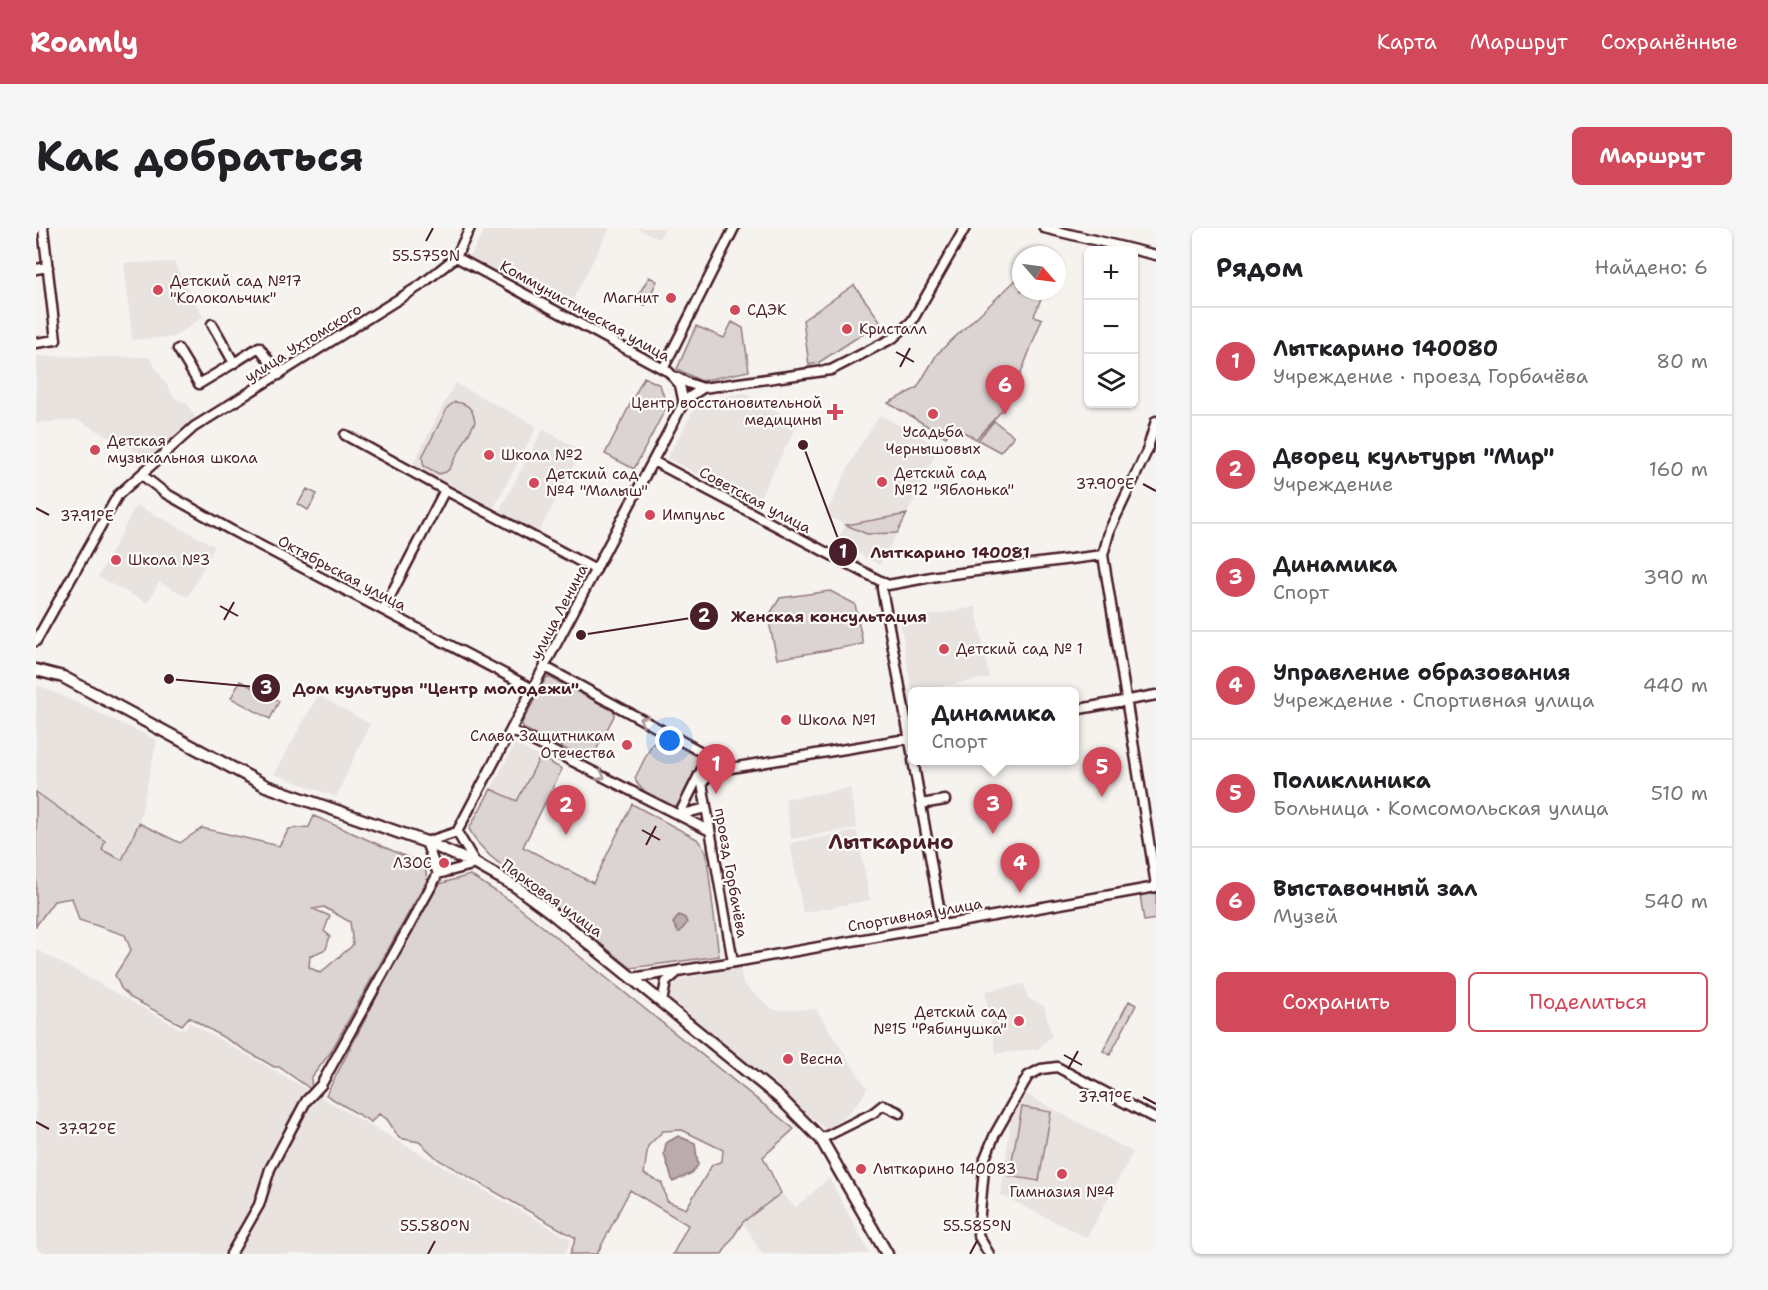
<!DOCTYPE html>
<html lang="ru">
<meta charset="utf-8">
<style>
body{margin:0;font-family:"Shantell Sans",sans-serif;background:#f6f6f6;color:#202124}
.controls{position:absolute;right:18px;top:18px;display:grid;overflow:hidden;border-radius:9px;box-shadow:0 2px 4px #0004}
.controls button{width:54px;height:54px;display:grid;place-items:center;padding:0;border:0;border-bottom:2px solid #e0e0e0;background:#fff;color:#202124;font:30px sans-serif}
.compass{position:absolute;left:976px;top:18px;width:54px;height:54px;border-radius:50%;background:#fff;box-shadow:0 2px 4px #0004;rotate:118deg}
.you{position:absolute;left:634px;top:513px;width:21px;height:21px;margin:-15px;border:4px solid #fff;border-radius:50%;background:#1a73e8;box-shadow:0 0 0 9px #1a73e833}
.badge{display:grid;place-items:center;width:39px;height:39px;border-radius:50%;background:#d1495b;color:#fff;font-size:20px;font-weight:700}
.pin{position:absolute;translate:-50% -50px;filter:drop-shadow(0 2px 3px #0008)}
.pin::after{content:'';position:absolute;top:32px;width:21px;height:18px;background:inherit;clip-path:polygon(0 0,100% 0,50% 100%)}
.popup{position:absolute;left:872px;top:459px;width:171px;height:78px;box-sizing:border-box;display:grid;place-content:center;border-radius:9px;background:#fff;filter:drop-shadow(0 2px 4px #0005);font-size:20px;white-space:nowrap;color:#757577}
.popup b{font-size:22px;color:#202124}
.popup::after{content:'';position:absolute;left:50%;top:100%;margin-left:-12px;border:12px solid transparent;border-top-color:#fff}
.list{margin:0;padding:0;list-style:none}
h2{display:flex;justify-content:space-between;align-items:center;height:78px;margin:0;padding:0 24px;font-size:26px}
h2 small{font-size:20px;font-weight:400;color:#757577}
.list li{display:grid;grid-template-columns:39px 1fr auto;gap:18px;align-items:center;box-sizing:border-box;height:108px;padding:0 24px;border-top:2px solid #e0e0e0}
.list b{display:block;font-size:22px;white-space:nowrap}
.list p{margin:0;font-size:20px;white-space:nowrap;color:#757577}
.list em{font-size:20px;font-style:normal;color:#757577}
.actions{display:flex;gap:12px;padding:18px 24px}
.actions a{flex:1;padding:14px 0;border:2px solid #d1495b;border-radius:9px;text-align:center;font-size:21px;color:#d1495b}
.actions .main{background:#d1495b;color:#fff}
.icon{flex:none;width:33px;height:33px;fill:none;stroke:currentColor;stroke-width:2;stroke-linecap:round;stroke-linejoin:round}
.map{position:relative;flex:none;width:1120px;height:1026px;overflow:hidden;border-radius:9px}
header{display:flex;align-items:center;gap:36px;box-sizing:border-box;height:84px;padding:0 30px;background:#d1495b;color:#fff}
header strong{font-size:28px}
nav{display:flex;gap:33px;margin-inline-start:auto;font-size:21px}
.intro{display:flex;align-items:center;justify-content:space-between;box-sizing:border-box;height:144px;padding:0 36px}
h1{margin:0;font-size:42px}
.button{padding:15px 27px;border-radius:9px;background:#d1495b;color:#fff;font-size:21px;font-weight:700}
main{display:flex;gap:36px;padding:0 36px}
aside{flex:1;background:#fff;border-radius:9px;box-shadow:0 2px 4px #0004}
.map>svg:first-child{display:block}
.built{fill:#e9e3e0}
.green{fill:#dcd4d2;stroke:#937a7e;stroke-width:1.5;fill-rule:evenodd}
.water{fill:#bbabac;stroke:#8e7378;stroke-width:1.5}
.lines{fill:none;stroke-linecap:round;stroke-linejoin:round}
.minor-casing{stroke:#4a1f2b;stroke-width:13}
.major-casing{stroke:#4a1f2b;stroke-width:15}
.minor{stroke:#fdfcf7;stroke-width:8}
.major{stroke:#fdfcf7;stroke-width:10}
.oneway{stroke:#ac999b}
.ticks{fill:none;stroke:#4a1f2b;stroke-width:2}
.poi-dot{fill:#d1495b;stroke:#fdfcf7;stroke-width:2}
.labels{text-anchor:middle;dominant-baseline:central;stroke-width:4.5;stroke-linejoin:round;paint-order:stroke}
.poi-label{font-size:15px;fill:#4a1f2b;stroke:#fdfcf7;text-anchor:start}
.street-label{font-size:15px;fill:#4a1f2b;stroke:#fdfcf7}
.district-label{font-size:21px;font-weight:bold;fill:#4a1f2b;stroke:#fdfcf7}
.ticks-label{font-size:15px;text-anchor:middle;fill:#4a1f2b;stroke:#fdfcf7;stroke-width:4.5;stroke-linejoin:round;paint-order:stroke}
.leader{fill:none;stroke:#4a1f2b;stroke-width:2}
.callout-dot{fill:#4a1f2b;stroke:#fdfcf7;stroke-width:2}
.mark-label{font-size:18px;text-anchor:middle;font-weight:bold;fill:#fff}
.callout-label{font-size:16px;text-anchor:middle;font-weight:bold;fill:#4a1f2b;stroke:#fdfcf7;stroke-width:4.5;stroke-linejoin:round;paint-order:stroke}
</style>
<header>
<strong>Roamly</strong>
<nav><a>Карта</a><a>Маршрут</a><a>Сохранённые</a></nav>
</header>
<div class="intro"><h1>Как добраться</h1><a class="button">Маршрут</a></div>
<main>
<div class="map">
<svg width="1120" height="1026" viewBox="0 0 1120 1026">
<rect width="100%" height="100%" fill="#f6f3ef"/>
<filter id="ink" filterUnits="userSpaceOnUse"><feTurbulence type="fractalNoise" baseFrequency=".0167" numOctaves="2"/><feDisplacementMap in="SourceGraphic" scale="12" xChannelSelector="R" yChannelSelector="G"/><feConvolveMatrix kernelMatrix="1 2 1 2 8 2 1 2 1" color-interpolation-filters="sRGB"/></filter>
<g filter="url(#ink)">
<!-- built -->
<path class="built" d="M 450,0 L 574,0 L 531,83 L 433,30 Z
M 601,0 L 629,0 L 623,11 Z
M 138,34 L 167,89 L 138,109 L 96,112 L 88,35 Z
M 0,128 L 113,129 L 139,170 L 152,176 L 160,191 L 115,232 L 42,192 L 0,195 Z
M 419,155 L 501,198 L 457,282 L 375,239 Z
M 708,165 L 762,196 L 720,277 L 631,230 L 662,174 Z
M 844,187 L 903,219 L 871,286 L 811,297 L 831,306 L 861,305 L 844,337 L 800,314 L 810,297 L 789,287 L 821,222 Z
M 507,201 L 546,223 L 502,306 L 462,285 Z
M 100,277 L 179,318 L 152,369 L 123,354 L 111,375 L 62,349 Z
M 940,379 L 953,450 L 876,463 L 864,393 Z
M 0,458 L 4,458 L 59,483 L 121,512 L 103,595 L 86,632 L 65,622 L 69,613 L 0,564 Z
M 282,467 L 334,496 L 300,569 L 238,546 Z
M 479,516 L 504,529 L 481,573 L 455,561 Z
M 814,560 L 821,600 L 755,611 L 749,571 Z
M 821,603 L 834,672 L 767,685 L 754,615 Z
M 0,721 L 147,802 L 153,794 L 536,1012 L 528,1026 L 0,1026 Z
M 704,737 L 707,756 L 738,782 L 780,781 L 831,860 L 826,870 L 793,907 L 784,896 L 633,772 L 634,764 L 641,752 Z
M 988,756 L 992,770 L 1008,778 L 1016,808 L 1002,821 L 960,826 L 949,763 Z
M 988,865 L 1097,924 L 1051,1010 L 965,967 L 975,890 Z
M 793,950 L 834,1026 L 726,1026 L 707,994 L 745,965 L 760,979 Z"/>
<!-- green -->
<path class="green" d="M 613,49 L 621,53 L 609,78 L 599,73 Z
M 982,50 L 985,51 L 985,63 L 1008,63 L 998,88 L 1006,91 L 981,155 L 970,178 L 940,211 L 917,198 L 910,209 L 852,175 L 881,160 L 901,126 Z
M 818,57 L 845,94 L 782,135 L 773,137 L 767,92 Z
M 696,94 L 707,100 L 713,143 L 665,153 L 641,141 L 660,98 L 688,110 Z
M 608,149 L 624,157 L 631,178 L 598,241 L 569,226 Z
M 419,174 C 432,175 437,181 439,194 L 414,240 L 410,244 L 403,246 L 388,238 L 386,229 L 412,179 Z
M 958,193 L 978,208 L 964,224 L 942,212 Z
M 271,261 L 281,266 L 272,282 L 262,276 Z
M 871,286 L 861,305 L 831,306 L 810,297 Z
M 794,363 L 819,376 L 827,416 L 741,431 L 732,389 L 744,370 Z
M 513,449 L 578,483 L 578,488 L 557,528 L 552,532 L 487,500 L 486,495 L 510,450 Z
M 204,453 L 243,473 L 234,491 L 195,470 Z
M 625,508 L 663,526 L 665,534 L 657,546 L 651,570 L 646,577 L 637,578 C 624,571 603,565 599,550 L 615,518 Z
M 504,529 L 526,541 L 487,619 L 557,655 L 596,576 L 661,611 L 670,623 L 683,728 L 595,740 L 454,628 L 441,614 L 433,601 L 455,561 L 481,573 Z
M 0,564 L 69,613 L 66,622 L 86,632 L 103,595 L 144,615 L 166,600 L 243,618 L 253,601 L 273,599 L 278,588 L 389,637 L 391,652 L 294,825 L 275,850 L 276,862 L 243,839 L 238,839 L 153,789 L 146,797 L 95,770 L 85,760 L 79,747 L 95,722 L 89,707 L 43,692 L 36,670 L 18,673 L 0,698 ZM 288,679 L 314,694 L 317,717 L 284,745 L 273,739 L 274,728 L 290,721 L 294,708 L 288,703 L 294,688 L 277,681 Z
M 434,647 L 475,673 L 758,901 L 727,929 L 745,965 L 707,994 L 686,1026 L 637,1026 L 652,997 L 594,962 L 561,1026 L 534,1026 L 540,1010 L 403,932 L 383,914 L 363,910 L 351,891 L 343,886 L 335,894 L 290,867 L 362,728 L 403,656 ZM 646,902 L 687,922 L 686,933 L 676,937 L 650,981 L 631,973 L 626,955 L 608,946 L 612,918 L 627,903 Z
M 1120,663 L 1120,691 L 1108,693 L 1104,666 Z
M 1093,773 L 1100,777 L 1074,827 L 1067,823 Z
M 986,879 L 1015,884 L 1003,953 L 973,948 Z"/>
<!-- water -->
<path class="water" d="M 643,687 L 649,690 L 651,695 L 644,704 L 642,704 L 637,695 Z
M 642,908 L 659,915 L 662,937 L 656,945 L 637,954 L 628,926 L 630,915 Z"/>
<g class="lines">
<!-- minor casing -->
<g class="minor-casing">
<path id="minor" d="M 1008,0 L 1120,27
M 420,29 L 633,144 L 644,157 L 648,176
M 0,41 L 12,39
M 176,96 L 198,135 L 223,119 L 243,147
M 0,115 L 20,112 L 7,0
M 142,121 L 163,156 L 198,135
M 627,141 L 698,0
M 640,149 L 652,155 L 667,160
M 1120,193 L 1111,223 L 1074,301 L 1067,327 L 1120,657
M 309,207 L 409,262 L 347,382
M 617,233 L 852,357 L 901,348 L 1067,327
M 106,247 L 129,265 L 193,301 L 497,461
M 409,262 L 560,342
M 846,354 L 846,361 L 876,524
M 0,413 L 82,267 L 158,199 L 385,57 L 420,29 L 434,0
M 509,439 L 695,540
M 1038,482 L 1120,467
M 475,502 L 674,603
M 877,532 L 906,696
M 885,576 L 909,572
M 643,587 L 667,539
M 643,587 L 670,580
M 402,646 L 390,614 L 421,604 L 649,172 L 667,160 L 795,142 L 857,110 L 876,93 L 929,0
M 697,734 L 666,555 L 673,547 L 695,540 L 876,510
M 596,750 L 699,734 L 1120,659
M 626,774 L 630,754 L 644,742
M 785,911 L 837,885 L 847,877 L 864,885
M 195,1026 L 223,977 L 234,941 L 270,873 L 285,857 L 402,646 L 440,636 L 421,604
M 953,1026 L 942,1007 L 949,930 L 959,906 L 992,848 L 1005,841 L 1021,839 L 1120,891"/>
</g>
<!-- major casing -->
<g class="major-casing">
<path id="major" d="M 0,442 L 27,449 L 230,558 L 390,614 L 440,636 L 479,658 L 513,683 L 745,871 L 785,911 L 851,1026"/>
</g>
<!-- minor -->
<use href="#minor" class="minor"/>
<!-- major -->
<use href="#major" class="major"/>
</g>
<!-- one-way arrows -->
<defs><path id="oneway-chevron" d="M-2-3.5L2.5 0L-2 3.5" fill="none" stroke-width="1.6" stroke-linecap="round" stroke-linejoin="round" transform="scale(1.5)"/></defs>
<g class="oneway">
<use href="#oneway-chevron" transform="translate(607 492) rotate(-152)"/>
<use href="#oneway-chevron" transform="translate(565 548) rotate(27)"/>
</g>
</g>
<!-- ticks -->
<path class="ticks" d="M 390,13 L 397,0M 860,124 L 878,134M 864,139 L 874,120M 1107,256 L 1120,263M 0,280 L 13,287M 184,378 L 202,388M 188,392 L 198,374M 606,602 L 624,612M 610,617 L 620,598M 1028,827 L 1046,837M 1032,841 L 1042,823M 1107,869 L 1120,876M 0,894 L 13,901M 392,1026 L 399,1013M 934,1026 L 941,1013"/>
<!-- markers -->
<g class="poi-dot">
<circle cx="122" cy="62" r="6"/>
<circle cx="635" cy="70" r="6"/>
<circle cx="699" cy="82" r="6"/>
<circle cx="811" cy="101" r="6"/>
<path d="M796 175h6v6h6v6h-6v6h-6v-6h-6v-6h6z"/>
<circle cx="897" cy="186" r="6"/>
<circle cx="59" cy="222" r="6"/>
<circle cx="453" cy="227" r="6"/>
<circle cx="846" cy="254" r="6"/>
<circle cx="498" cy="255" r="6"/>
<circle cx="614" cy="287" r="6"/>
<circle cx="80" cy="332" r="6"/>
<circle cx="908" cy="421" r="6"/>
<circle cx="750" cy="492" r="6"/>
<circle cx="591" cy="517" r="6"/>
<circle cx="408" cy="635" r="6"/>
<circle cx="983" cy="793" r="6"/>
<circle cx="752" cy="831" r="6"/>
<circle cx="825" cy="941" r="6"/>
<circle cx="1026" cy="946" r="6"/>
</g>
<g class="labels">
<!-- poi labels -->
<g class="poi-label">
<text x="134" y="53">Детский сад №17<tspan x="134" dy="17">"Колокольчик"</tspan></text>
<text x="623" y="70" text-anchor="end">Магнит</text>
<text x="711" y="82">СДЭК</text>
<text x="823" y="101">Кристалл</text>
<text x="786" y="175" text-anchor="end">Центр восстановительной<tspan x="786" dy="17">медицины</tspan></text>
<text x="897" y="204" text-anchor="middle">Усадьба<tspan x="897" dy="17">Чернышовых</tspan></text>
<text x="71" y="213">Детская<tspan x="71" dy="17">музыкальная школа</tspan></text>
<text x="465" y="227">Школа №2</text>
<text x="858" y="245">Детский сад<tspan x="858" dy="17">№12 "Яблонька"</tspan></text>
<text x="510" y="246">Детский сад<tspan x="510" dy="17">№4 "Малыш"</tspan></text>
<text x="626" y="287">Импульс</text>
<text x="92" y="332">Школа №3</text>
<text x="920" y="421">Детский сад № 1</text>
<text x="762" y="492">Школа №1</text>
<text x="579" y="508" text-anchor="end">Слава Защитникам<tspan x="579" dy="17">Отечества</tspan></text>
<text x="396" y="635" text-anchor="end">ЛЗОС</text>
<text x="971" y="784" text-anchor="end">Детский сад<tspan x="971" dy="17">№15 "Рябинушка"</tspan></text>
<text x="764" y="831">Весна</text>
<text x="837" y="941">Лыткарино 140083</text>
<text x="1026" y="964" text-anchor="middle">Гимназия №4</text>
</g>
<!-- street labels -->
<g class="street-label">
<text transform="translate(549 83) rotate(29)">Коммунистическая улица</text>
<text transform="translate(267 115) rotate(-32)">улица Ухтомского</text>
<text transform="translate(719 272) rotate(28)">Советская улица</text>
<text transform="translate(306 345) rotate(28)">Октябрьская улица</text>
<text transform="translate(523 384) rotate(-62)">улица Ленина</text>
<text transform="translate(695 645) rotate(80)">проезд Горбачёва</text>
<text transform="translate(516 670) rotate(36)">Парковая улица</text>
<text transform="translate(879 687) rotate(-10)">Спортивная улица</text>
</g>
<!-- district labels -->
<g class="district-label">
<text x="855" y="614">Лыткарино</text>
</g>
</g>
<g class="ticks-label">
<text x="390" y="33">55.575°N</text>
<text x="1069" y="261">37.90°E</text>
<text x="51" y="293">37.91°E</text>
<text x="1069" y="874">37.91°E</text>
<text x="51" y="906">37.92°E</text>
<text x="399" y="1003">55.580°N</text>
<text x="941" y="1003">55.585°N</text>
</g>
<!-- callouts -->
<path class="leader" d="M767 217L807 324M545 407L668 388M133 451L230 460"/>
<g class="callout-dot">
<circle cx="767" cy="217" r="6"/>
<circle cx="545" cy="407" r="6"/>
<circle cx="133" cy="451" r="6"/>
<circle cx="807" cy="324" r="15"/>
<circle cx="668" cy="388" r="15"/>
<circle cx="230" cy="460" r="15"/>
</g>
<g class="mark-label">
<text x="807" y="330">1</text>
<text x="668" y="394">2</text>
<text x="230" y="466">3</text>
</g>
<g class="callout-label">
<text x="914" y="330">Лыткарино 140081</text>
<text x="793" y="394">Женская консультация</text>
<text x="400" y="466">Дом культуры "Центр молодежи"</text>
</g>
</svg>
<div class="controls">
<button>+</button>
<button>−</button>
<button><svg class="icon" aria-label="layers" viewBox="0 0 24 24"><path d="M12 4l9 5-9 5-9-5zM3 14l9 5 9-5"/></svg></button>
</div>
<svg class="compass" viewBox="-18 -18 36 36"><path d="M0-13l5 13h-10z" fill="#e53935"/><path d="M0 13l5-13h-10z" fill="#757577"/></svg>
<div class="you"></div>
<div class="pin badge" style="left:680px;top:566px">1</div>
<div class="pin badge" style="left:530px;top:607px">2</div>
<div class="pin badge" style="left:957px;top:606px">3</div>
<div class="popup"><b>Динамика</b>Спорт</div>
<div class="pin badge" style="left:984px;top:665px">4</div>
<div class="pin badge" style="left:1066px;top:569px">5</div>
<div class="pin badge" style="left:969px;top:187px">6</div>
</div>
<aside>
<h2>Рядом<small>Найдено: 6</small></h2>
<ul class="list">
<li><span class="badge">1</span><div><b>Лыткарино 140080</b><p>Учреждение · проезд Горбачёва</p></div><em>80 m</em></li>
<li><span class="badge">2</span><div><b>Дворец культуры &quot;Мир&quot;</b><p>Учреждение</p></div><em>160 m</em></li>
<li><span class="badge">3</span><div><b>Динамика</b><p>Спорт</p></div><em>390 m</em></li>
<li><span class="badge">4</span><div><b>Управление образования</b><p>Учреждение · Спортивная улица</p></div><em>440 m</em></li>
<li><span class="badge">5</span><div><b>Поликлиника</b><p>Больница · Комсомольская улица</p></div><em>510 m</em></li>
<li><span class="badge">6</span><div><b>Выставочный зал</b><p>Музей</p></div><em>540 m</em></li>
</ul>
<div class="actions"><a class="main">Сохранить</a><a>Поделиться</a></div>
</aside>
</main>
